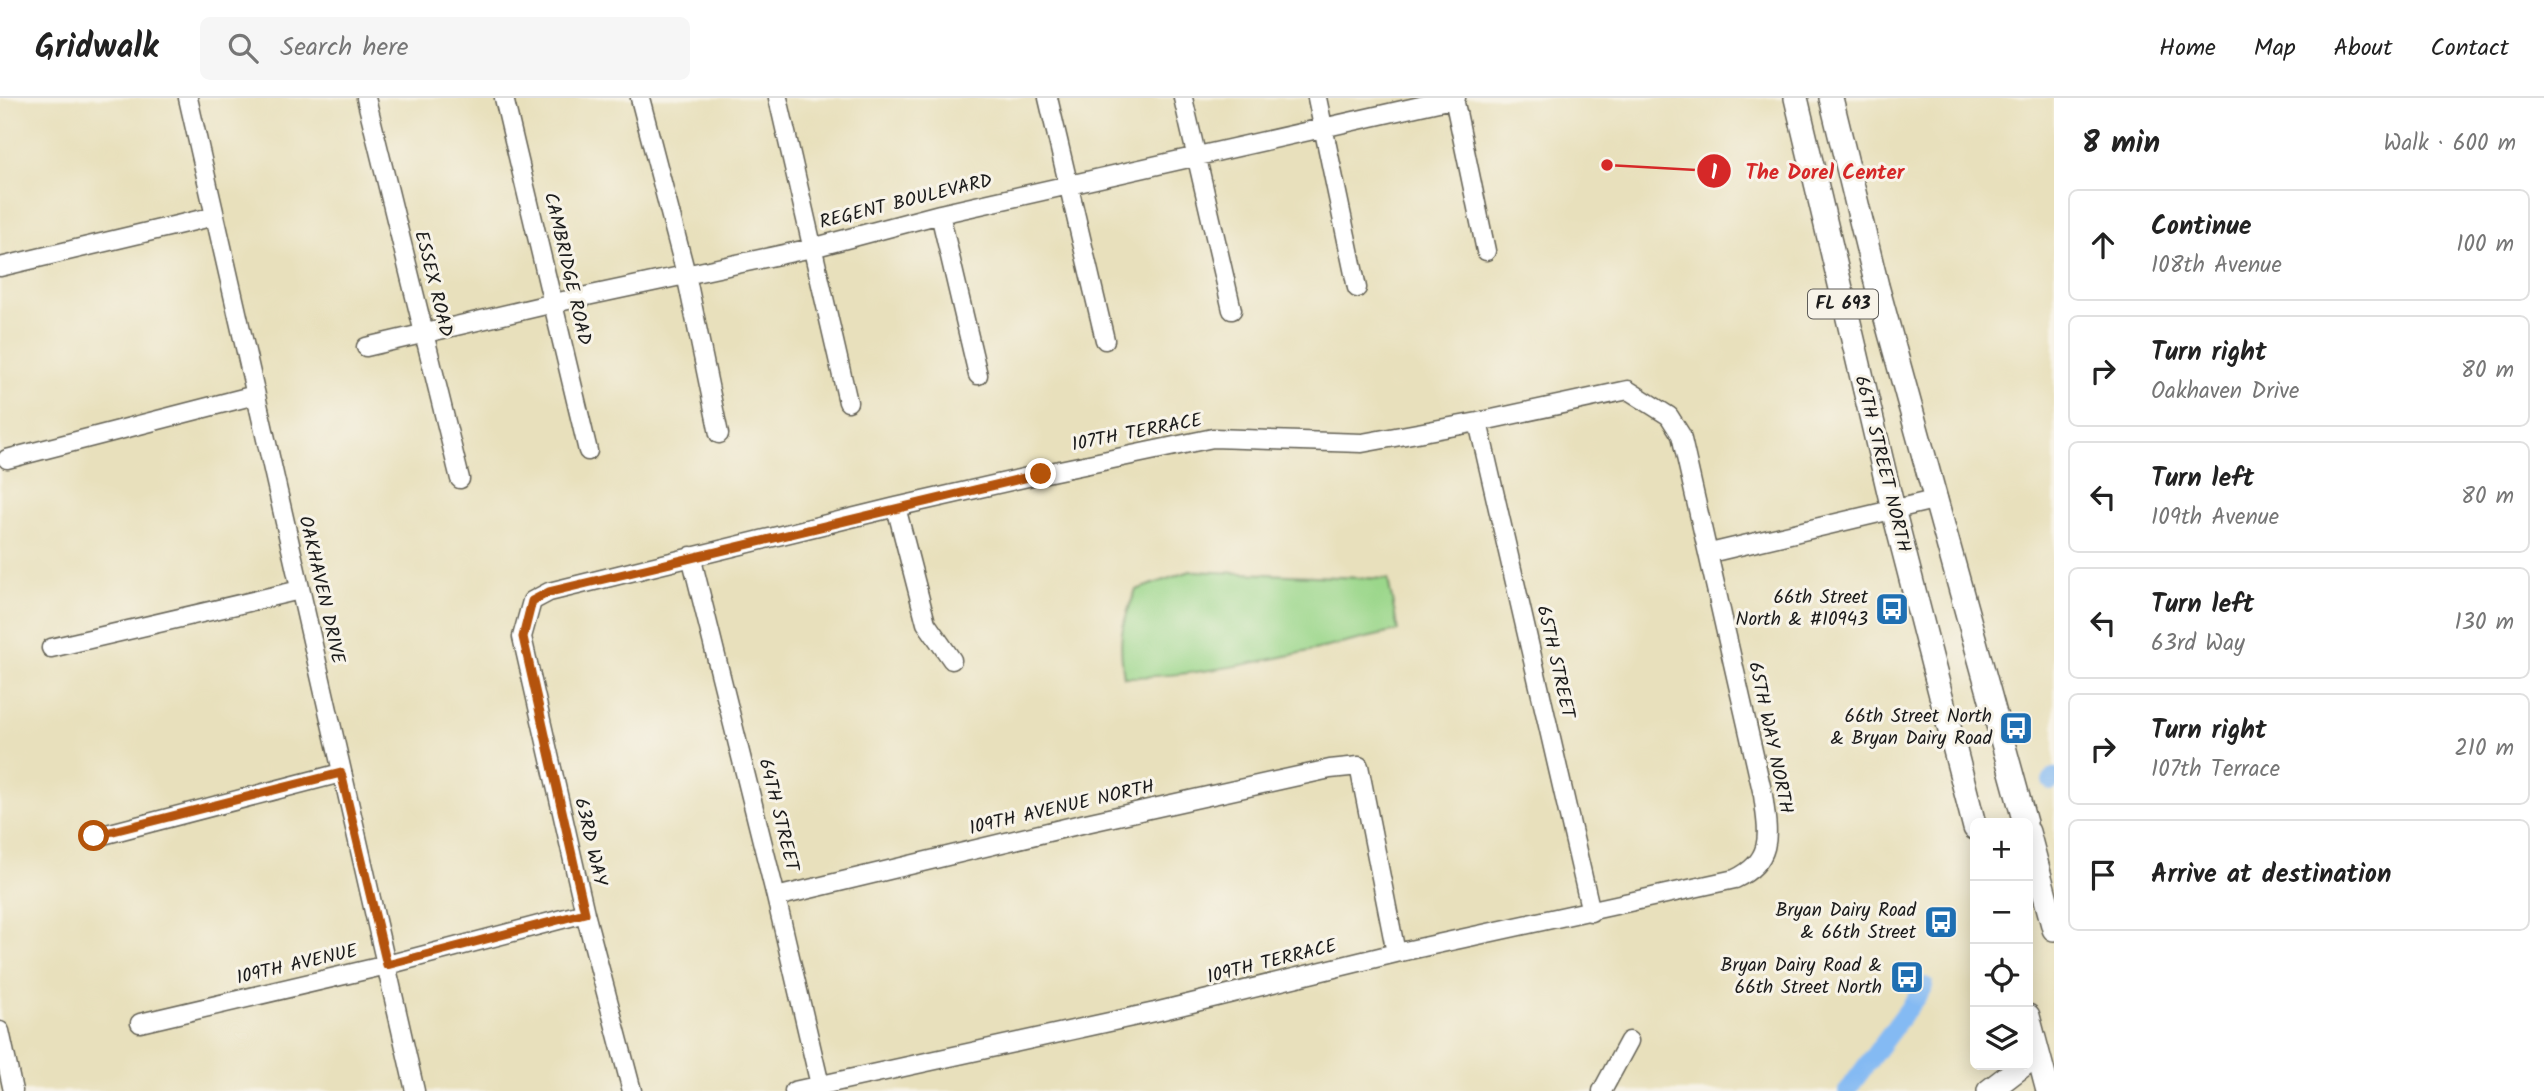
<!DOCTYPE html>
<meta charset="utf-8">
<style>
body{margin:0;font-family:Kalam,sans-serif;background:#f6f6f6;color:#222}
.controls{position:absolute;right:21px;bottom:21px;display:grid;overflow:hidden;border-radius:10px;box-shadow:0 4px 18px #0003}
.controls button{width:63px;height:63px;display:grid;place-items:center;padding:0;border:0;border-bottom:2px solid #e0e0e0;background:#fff;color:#222;font:35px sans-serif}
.stop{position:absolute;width:21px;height:21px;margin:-16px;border:5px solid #b45309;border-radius:50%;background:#fff}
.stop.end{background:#b45309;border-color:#fff;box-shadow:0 2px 7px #0008}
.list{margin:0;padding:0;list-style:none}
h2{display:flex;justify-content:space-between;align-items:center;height:91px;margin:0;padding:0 28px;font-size:30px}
h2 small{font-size:23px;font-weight:400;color:#767676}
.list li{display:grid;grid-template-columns:46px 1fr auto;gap:21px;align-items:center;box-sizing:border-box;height:112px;margin:0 14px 14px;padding:0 14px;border:2px solid #e0e0e0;border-radius:10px}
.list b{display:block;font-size:26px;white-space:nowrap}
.list p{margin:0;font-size:23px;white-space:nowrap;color:#767676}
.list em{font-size:23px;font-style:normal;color:#767676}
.icon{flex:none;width:38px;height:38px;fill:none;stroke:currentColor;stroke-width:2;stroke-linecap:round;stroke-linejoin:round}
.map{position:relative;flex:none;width:2054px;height:993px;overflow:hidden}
header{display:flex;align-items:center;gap:42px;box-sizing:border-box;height:98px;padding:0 35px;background:#fff;border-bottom:2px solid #e0e0e0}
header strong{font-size:33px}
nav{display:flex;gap:38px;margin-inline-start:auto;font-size:24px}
.search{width:490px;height:63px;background:#f6f6f6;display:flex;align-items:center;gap:18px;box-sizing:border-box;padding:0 24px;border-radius:10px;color:#767676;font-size:26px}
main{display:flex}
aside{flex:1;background:#fff}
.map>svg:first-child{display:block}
.green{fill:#9bd78b;stroke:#5c7a54;stroke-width:2}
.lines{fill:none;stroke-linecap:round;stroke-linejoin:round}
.canal{stroke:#84baf3;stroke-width:18}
.minor-casing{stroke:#636154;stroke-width:21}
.major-casing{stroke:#636154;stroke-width:26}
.minor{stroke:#fff;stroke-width:18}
.major{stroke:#fff;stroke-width:23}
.route{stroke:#b45309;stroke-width:9}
.labels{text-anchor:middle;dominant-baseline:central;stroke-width:6;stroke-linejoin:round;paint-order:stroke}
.shield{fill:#f7f3e8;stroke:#5e5c59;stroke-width:2}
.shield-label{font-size:18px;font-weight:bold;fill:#1c1c1c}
.street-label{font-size:19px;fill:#1c1c1c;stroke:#f7f3e8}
.poi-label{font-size:19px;fill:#1c1c1c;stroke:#f7f3e8;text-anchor:end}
.leader{fill:none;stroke:#d62828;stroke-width:2.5}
.callout-dot{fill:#d62828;stroke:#f7f3e8;stroke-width:2.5}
.mark-label{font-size:21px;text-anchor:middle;font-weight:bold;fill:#fff}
.callout-label{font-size:21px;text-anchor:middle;font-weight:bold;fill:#d62828;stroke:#f7f3e8;stroke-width:6;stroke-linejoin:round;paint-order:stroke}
</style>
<header>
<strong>Gridwalk</strong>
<div class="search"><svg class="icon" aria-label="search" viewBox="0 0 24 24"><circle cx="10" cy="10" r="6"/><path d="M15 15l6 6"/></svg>Search here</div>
<nav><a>Home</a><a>Map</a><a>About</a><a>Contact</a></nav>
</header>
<main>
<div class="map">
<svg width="2054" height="993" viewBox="0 0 2054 993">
<rect width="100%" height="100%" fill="#f7f3e8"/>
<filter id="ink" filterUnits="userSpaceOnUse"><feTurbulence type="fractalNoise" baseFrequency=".0143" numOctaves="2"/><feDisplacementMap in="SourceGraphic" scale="14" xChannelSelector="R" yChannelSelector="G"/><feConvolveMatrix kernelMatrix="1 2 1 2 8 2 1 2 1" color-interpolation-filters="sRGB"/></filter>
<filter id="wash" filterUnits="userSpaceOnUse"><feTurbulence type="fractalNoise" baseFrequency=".00686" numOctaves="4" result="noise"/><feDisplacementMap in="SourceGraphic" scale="28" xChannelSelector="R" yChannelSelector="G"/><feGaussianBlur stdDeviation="1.57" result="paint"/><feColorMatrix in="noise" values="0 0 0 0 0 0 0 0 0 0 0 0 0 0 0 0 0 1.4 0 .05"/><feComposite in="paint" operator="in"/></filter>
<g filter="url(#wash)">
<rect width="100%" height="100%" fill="#e8e0bc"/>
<!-- green -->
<path class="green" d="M 1190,473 L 1388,481 L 1398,533 C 1310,552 1214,579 1124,579 C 1118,540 1121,528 1136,492 Z"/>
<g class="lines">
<!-- canal -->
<path class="canal" d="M 2051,683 L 2054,679
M 1847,993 L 1925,888"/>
</g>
</g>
<g filter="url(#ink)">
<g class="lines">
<!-- minor casing -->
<g class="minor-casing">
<path id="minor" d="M 188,0 L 415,993
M 366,0 L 460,381
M 504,0 L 588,353
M 640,0 L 686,176 L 719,336
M 778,0 L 848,304
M 1048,0 L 1105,242
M 1183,0 L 1232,212
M 1317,0 L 1357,190
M 1454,0 L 1486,153
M 940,116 L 978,277
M 0,169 L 215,118
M 366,249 L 554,205 L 812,150 L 940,116 L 1456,0
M 1478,324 L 1591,814
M 7,361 L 255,297
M 896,409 L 926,525 L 952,562
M 1710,455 L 1938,401
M 691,458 L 776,799 L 820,987
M 51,550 L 300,492
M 95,739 L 341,675
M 776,799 L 1086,725 L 1330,671 L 1359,668 L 1396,855
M 140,925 L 387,867 L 585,815
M 0,933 L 13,993
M 632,993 L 585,815 L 522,539 L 532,503 L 549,494 L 896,409 L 1041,376 L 1213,340 L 1362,345 L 1478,324 L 1628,292 L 1669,318 L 1681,337 L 1763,697 C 1768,735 1775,762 1735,781 L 1396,855 L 1155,914 L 794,993
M 1602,993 L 1629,943"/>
</g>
<!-- major casing -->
<g class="major-casing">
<path id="major" d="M 1796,0 L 1893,411 L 1975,730
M 1831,0 L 1877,188 L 2025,725
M 2028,734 L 2054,831
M 2028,918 L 2048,993
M 1989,993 L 2023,967"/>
</g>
<!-- minor -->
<use href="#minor" class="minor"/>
<!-- major -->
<use href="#major" class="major"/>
</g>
</g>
<g class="lines" filter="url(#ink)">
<!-- route -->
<path class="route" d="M 94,738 L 341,675 L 387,867 L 585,815 L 523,539 L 532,503 L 549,494 L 1041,376"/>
</g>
<!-- icons -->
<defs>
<g id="bus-square" transform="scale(1.75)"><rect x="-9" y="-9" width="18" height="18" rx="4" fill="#1f6fb2" stroke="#f7f3e8"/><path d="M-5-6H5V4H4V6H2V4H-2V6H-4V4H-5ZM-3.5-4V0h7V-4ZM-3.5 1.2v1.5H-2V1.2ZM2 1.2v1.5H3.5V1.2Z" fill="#fff"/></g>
</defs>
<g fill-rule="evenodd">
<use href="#bus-square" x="1892" y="511"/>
<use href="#bus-square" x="2016" y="630"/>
<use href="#bus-square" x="1941" y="824"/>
<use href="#bus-square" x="1907" y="879"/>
</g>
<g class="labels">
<!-- shield labels -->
<rect class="shield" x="1808" y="191.5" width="70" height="29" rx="5"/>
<g class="shield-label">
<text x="1843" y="206">FL 693</text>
</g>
<!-- street labels -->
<g class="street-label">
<text transform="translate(906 104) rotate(-14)">REGENT BOULEVARD</text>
<text transform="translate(567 171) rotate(77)">CAMBRIDGE ROAD</text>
<text transform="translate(433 186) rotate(76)">ESSEX ROAD</text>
<text transform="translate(1137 335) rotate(-11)">107TH TERRACE</text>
<text transform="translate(1882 366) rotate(76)">66TH STREET NORTH</text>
<text transform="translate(321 492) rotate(77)">OAKHAVEN DRIVE</text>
<text transform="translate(1555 564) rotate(77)">65TH STREET</text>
<text transform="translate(1770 640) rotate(78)">65TH WAY NORTH</text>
<text transform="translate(1062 710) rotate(-13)">109TH AVENUE NORTH</text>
<text transform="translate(778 717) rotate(76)">64TH STREET</text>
<text transform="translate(590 744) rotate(77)">63RD WAY</text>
<text transform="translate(1272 864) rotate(-14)">109TH TERRACE</text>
<text transform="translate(297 867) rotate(-13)">109TH AVENUE</text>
</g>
<!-- poi labels -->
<g class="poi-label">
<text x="1868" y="500">66th Street<tspan x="1868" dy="22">North &amp; #10943</tspan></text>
<text x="1992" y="619">66th Street North<tspan x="1992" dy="22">&amp; Bryan Dairy Road</tspan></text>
<text x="1916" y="813">Bryan Dairy Road<tspan x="1916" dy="22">&amp; 66th Street</tspan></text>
<text x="1882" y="868">Bryan Dairy Road &amp;<tspan x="1882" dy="22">66th Street North</tspan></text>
</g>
</g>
<!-- callouts -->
<path class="leader" d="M1607 67L1714 73"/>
<g class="callout-dot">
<circle cx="1607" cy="67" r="7"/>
<circle cx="1714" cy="73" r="18"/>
</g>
<g class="mark-label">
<text x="1714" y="81">1</text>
</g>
<g class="callout-label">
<text x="1825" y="81">The Dorel Center</text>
</g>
</svg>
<div class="controls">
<button>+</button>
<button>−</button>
<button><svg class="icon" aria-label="locate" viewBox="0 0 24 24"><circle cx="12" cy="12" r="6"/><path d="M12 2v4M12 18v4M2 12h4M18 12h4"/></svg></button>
<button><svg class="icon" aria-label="layers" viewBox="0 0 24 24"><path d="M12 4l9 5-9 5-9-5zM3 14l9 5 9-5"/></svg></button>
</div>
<div class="stop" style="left:94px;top:738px"></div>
<div class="stop end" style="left:1041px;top:376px"></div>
</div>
<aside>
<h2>8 min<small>Walk · 600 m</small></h2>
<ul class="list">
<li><svg class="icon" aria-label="ahead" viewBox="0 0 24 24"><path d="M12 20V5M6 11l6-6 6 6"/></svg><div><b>Continue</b><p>108th Avenue</p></div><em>100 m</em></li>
<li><svg class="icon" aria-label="right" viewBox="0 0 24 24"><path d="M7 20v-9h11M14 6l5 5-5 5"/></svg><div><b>Turn right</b><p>Oakhaven Drive</p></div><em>80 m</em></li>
<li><svg class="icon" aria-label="left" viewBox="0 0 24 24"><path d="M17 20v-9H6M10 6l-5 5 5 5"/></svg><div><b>Turn left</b><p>109th Avenue</p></div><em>80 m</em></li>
<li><svg class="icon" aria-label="left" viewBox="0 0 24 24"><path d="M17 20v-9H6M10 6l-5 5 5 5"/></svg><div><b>Turn left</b><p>63rd Way</p></div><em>130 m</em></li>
<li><svg class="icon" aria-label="right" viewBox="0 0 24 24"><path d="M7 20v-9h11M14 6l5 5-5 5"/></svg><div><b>Turn right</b><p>107th Terrace</p></div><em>210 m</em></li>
<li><svg class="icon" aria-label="arrive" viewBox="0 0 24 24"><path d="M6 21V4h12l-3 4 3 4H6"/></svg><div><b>Arrive at destination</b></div></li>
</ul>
</aside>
</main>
